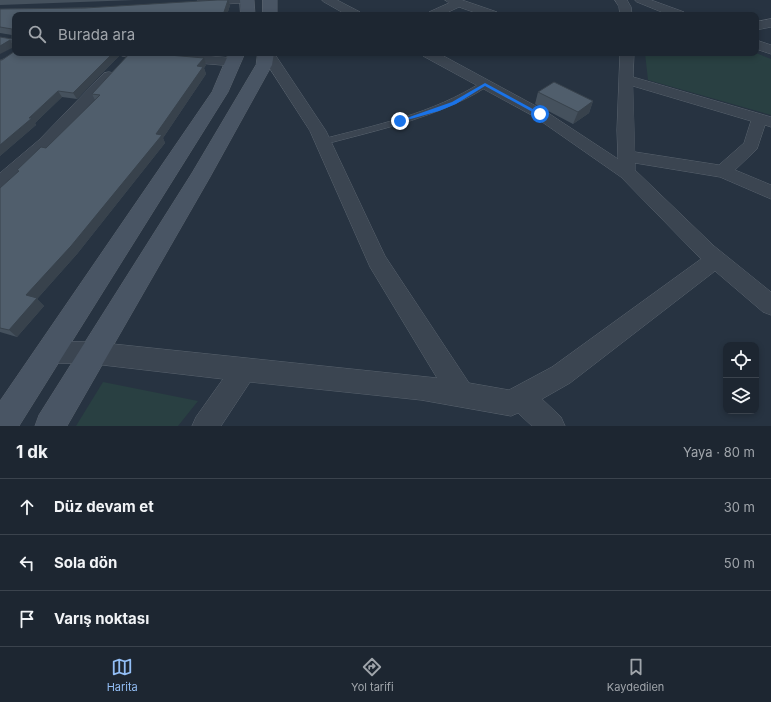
<!DOCTYPE html>
<html lang="tr">
<meta charset="utf-8">
<style>
body{margin:0;font-family:Inter,sans-serif;background:#252e39;color:#f1f3f6}
.controls{position:absolute;right:12px;bottom:12px;display:grid;overflow:hidden;border-radius:8px;box-shadow:0 2px 6px #0003}
.controls button{width:36px;height:36px;display:grid;place-items:center;padding:0;border:0;border-bottom:1px solid #3b434d;background:#1d2631;color:#f1f3f6;font:20px sans-serif}
.stop{position:absolute;width:12px;height:12px;margin:-9px;border:3px solid #1a73e8;border-radius:50%;background:#fff}
.stop.end{background:#1a73e8;border-color:#fff;box-shadow:0 1px 4px #0008}
.list{margin:0;padding:0;list-style:none}
h2{display:flex;justify-content:space-between;align-items:center;height:52px;margin:0;padding:0 16px;font-size:17px}
h2 small{font-size:13px;font-weight:400;color:#a0a5ab}
.list li{display:grid;grid-template-columns:26px 1fr auto;gap:12px;align-items:center;box-sizing:border-box;height:56px;padding:0 16px;border-top:1px solid #3b434d}
.list b{display:block;font-size:15px;white-space:nowrap}
.list em{font-size:13px;font-style:normal;color:#a0a5ab}
.icon{flex:none;width:22px;height:22px;fill:none;stroke:currentColor;stroke-width:2;stroke-linecap:round;stroke-linejoin:round}
.map{position:relative;flex:none;width:771px;height:426px;overflow:hidden}
.search{position:absolute;background:#1d2631;box-shadow:0 2px 6px #0003;left:12px;right:12px;top:12px;height:44px;display:flex;align-items:center;gap:10px;box-sizing:border-box;padding:0 14px;border-radius:8px;color:#a0a5ab;font-size:15px}
.sheet{height:220px;background:#1d2631}
nav{display:flex;justify-content:space-around;align-items:center;box-sizing:border-box;height:56px;border-top:1px solid #3b434d;background:#1d2631;font-size:11px;color:#a0a5ab}
nav a{display:grid;justify-items:center;gap:2px}
nav .on{color:#93bef5}
.map>svg:first-child{display:block}
.green{fill:#294042}
.lines{fill:none;stroke-linecap:round;stroke-linejoin:round}
.service-casing{stroke:#59636e;stroke-width:1}
.minor-casing{stroke:#59636e;stroke-width:1}
.secondary-casing{stroke:#59636e;stroke-width:1}
.service{fill:#3b4551;fill-rule:evenodd}
.minor{fill:#3b4551;fill-rule:evenodd}
.secondary{fill:#495564;fill-rule:evenodd}
.wall{fill:#45515d}
.shaded-wall{fill:#38424c}
.building{fill:#505e6c;stroke:#38424c}
.route{fill:#1a73e8}
</style>
<div class="map">
<svg width="771" height="426" viewBox="0 0 771 426">
<rect width="100%" height="100%" fill="#273341"/>
<!-- green -->
<path class="green" d="M 645,53 L 756,53 L 771,59 L 771,115 L 648,80 Z
M 103,382 L 198,401 L 178,426 L 76,426 Z"/>
<g class="lines">
<!-- service casing -->
<g class="service-casing">
<path id="service" d="M 482,82 L 488,82 L 489,84 C 482,91 471,96 463,100 C 418,122 370,132 322,145 L 318,142 L 319,140 C 376,125 432,114 482,82 Z"/>
</g>
<!-- minor casing -->
<g class="minor-casing">
<path id="minor" d="M 199,0 L 249,0 L 247,2 L 243,3 L 203,5 L 199,4 L 197,2 Z
M 322,0 L 337,0 L 360,12 L 362,15 L 347,15 L 324,2 Z
M 445,0 L 462,0 L 497,12 L 499,15 L 482,15 L 459,7 L 442,15 L 427,15 L 429,12 L 449,3 Z
M 615,0 L 627,0 L 631,7 L 632,15 L 620,15 L 619,7 Z
M 635,0 L 651,0 L 684,12 L 686,15 L 669,15 L 637,2 Z
M 771,19 L 771,27 L 756,30 L 756,22 Z
M 756,40 L 771,45 L 771,54 L 756,49 Z
M 120,53 L 174,53 L 233,58 L 238,59 L 240,62 L 238,65 L 233,66 L 127,57 L 122,56 Z
M 260,53 L 274,53 L 326,131 L 385,256 L 469,383 L 509,390 L 552,367 L 701,259 L 621,177 L 535,117 L 423,56 L 421,53 L 438,53 L 545,111 L 618,159 L 617,130 L 620,53 L 634,53 L 633,77 L 771,117 L 771,127 L 765,125 L 757,149 L 735,170 L 771,185 L 771,199 L 720,177 L 635,163 L 635,170 L 714,246 L 771,292 L 771,315 L 763,312 L 715,271 L 570,383 L 542,399 L 561,417 L 565,426 L 532,426 L 518,413 L 511,416 L 421,400 L 250,382 L 221,426 L 192,426 L 196,417 L 223,379 L 94,364 L 49,363 L 41,360 L 37,352 L 41,344 L 49,341 L 94,342 L 437,378 L 370,267 L 310,131 ZM 633,86 L 751,121 L 744,143 L 719,165 L 635,152 Z
M 109,72 L 114,73 L 116,76 L 114,79 L 51,148 L 6,187 L 0,189 L 0,173 L 39,140 L 104,73 Z"/>
</g>
<!-- secondary casing -->
<g class="secondary-casing">
<path id="secondary" d="M 240,0 L 254,0 L 255,15 L 241,15 Z
M 263,0 L 277,0 L 277,15 L 263,15 Z
M 229,53 L 245,53 L 228,92 L 19,426 L 0,426 L 0,401 L 212,92 Z
M 258,53 L 274,53 L 272,65 L 210,177 L 67,426 L 35,426 L 39,415 L 192,173 L 256,65 Z"/>
</g>
<!-- service -->
<use href="#service" class="service"/>
<!-- minor -->
<use href="#minor" class="minor"/>
<!-- secondary -->
<use href="#secondary" class="secondary"/>
</g>
<!-- wall -->
<path class="wall" d="M 0,0 L 135,0 L 0,5 Z
M 230,5 L 227,15 L 15,15 L 15,49 L 14,47 L 0,37 L 12,39 L 12,35 L 0,33 L 0,9 Z
M 15,53 L 119,53 L 120,55 L 77,99 L 62,97 L 35,123 L 36,125 L 0,156 L 0,60 Z
M 192,53 L 216,53 L 214,55 Z
M 206,65 L 204,68 L 206,74 L 163,138 L 165,143 L 77,254 L 37,299 L 44,306 L 17,337 L 0,332 L 0,188 L 18,172 L 17,170 L 46,148 L 95,100 L 92,94 Z
M 538,92 L 593,101 L 589,113 L 573,124 L 535,104 Z"/>
<!-- shaded-wall -->
<path class="shaded-wall" d="M 228,0 L 230,5 L 227,15 L 223,15 Z
M 10,40 L 13,45 L 14,47 L 0,54 L 0,46 Z
M 113,53 L 119,53 L 120,55 L 77,99 L 73,93 Z
M 204,58 L 206,65 L 204,68 L 206,74 L 163,138 L 165,143 L 77,254 L 37,299 L 44,306 L 17,337 L 9,330 L 26,295 L 156,134 L 197,66 Z
M 58,91 L 62,97 L 35,123 L 36,125 L 0,156 L 0,145 Z
M 593,101 L 589,113 L 573,124 L 578,112 Z"/>
<!-- building -->
<path class="building" d="M 217,0 L 228,0 L 223,15 L 15,15 L 15,45 L 13,45 L 12,41 L 10,40 L 0,46 L 0,37 L 12,39 L 12,29 L 0,27 L 0,9 L 85,8 Z
M 15,51 L 15,53 L 113,53 L 73,93 L 58,91 L 29,118 L 32,118 L 0,145 L 0,60 L 2,60 Z
M 130,53 L 146,53 L 204,58 L 197,66 L 203,67 L 156,134 L 162,135 L 71,246 L 26,295 L 37,298 L 9,330 L 0,328 L 0,188 L 19,171 L 17,170 L 41,147 L 46,148 L 100,95 L 92,94 Z
M 554,82 L 593,101 L 578,112 L 538,92 Z"/>
<!-- route -->
<path class="route" d="M 485,83 L 542,114 L 538,115 L 485,86 L 456,104 L 439,111 L 400,122 L 398,121 L 452,102 Z"/>
</svg>
<div class="controls">
<button><svg class="icon" aria-label="locate" viewBox="0 0 24 24"><circle cx="12" cy="12" r="6"/><path d="M12 2v4M12 18v4M2 12h4M18 12h4"/></svg></button>
<button><svg class="icon" aria-label="layers" viewBox="0 0 24 24"><path d="M12 4l9 5-9 5-9-5zM3 14l9 5 9-5"/></svg></button>
</div>
<div class="stop" style="left:540px;top:114px"></div>
<div class="stop end" style="left:400px;top:121px"></div>
<div class="search"><svg class="icon" aria-label="search" viewBox="0 0 24 24"><circle cx="10" cy="10" r="6"/><path d="M15 15l6 6"/></svg>Burada ara</div>
</div>
<section class="sheet">
<h2>1 dk<small>Yaya · 80 m</small></h2>
<ul class="list">
<li><svg class="icon" aria-label="ahead" viewBox="0 0 24 24"><path d="M12 20V5M6 11l6-6 6 6"/></svg><div><b>Düz devam et</b></div><em>30 m</em></li>
<li><svg class="icon" aria-label="left" viewBox="0 0 24 24"><path d="M17 20v-9H6M10 6l-5 5 5 5"/></svg><div><b>Sola dön</b></div><em>50 m</em></li>
<li><svg class="icon" aria-label="arrive" viewBox="0 0 24 24"><path d="M6 21V4h12l-3 4 3 4H6"/></svg><div><b>Varış noktası</b></div></li>
</ul>
</section>
<nav>
<a class="on"><svg class="icon" aria-label="map" viewBox="0 0 24 24"><path d="M3 6l6-2 6 2 6-2v14l-6 2-6-2-6 2zM9 4v14M15 6v14"/></svg>Harita</a>
<a><svg class="icon" aria-label="directions" viewBox="0 0 24 24"><path d="M12 3l9 9-9 9-9-9zM9 14v-3h6M13 9l2 2-2 2"/></svg>Yol tarifi</a>
<a><svg class="icon" aria-label="saved" viewBox="0 0 24 24"><path d="M7 4h10v16l-5-4-5 4z"/></svg>Kaydedilen</a>
</nav>
